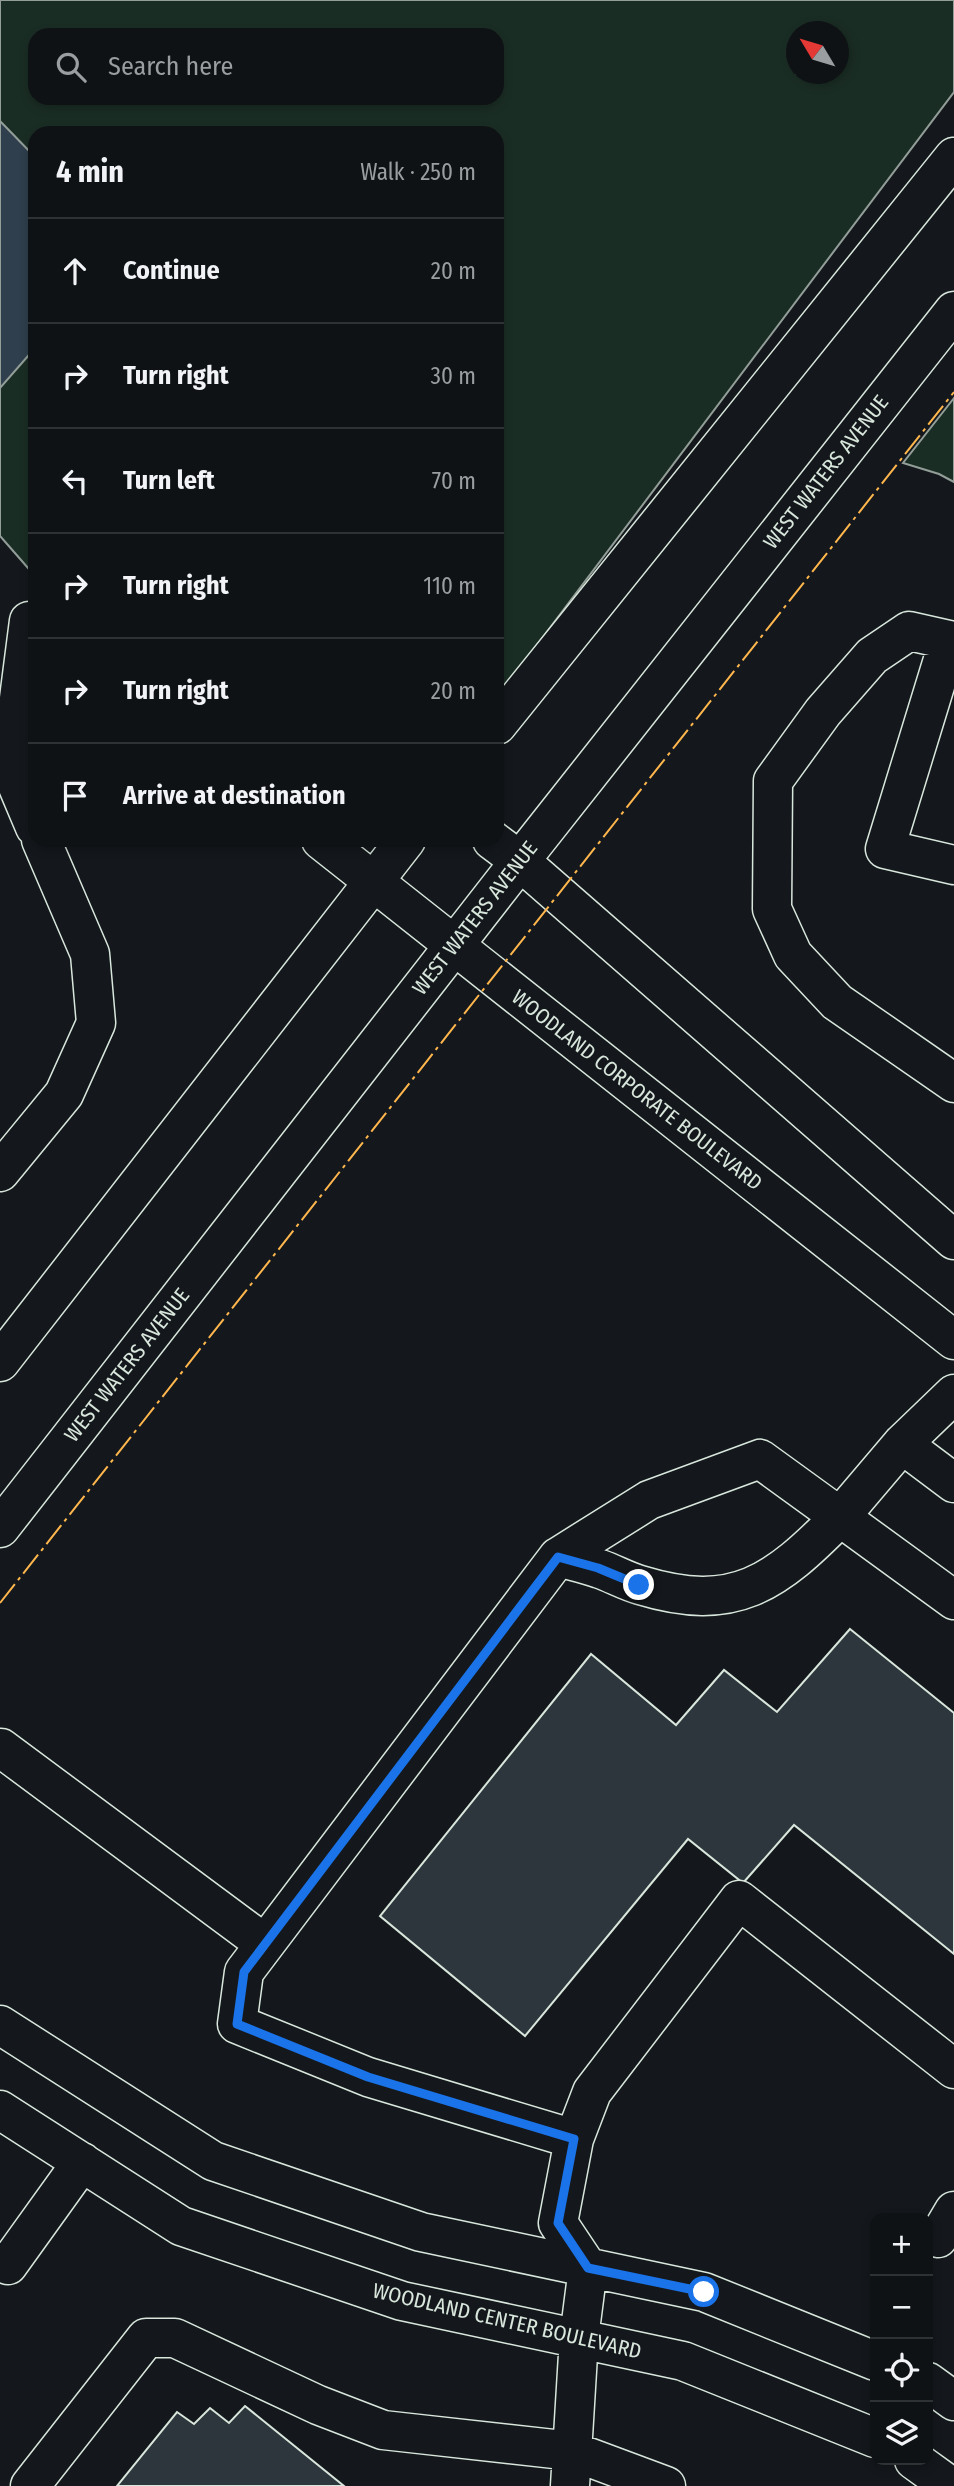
<!DOCTYPE html>
<meta charset="utf-8">
<style>
body{margin:0;font-family:"Fira Sans Condensed",sans-serif;background:#1d2022;color:#f1f3f6}
.controls{position:absolute;right:21px;bottom:21px;display:grid;overflow:hidden;border-radius:14px;box-shadow:0 4px 10px #0003}
.controls button{width:63px;height:63px;display:grid;place-items:center;padding:0;border:0;border-bottom:2px solid #2f3234;background:#0f1215;color:#f1f3f6;font:35px sans-serif}
.compass{position:absolute;left:786px;top:21px;width:63px;height:63px;border-radius:50%;background:#0f1215;box-shadow:0 4px 10px #0003;rotate:308deg}
.stop{position:absolute;width:21px;height:21px;margin:-16px;border:5px solid #1a73e8;border-radius:50%;background:#fff}
.stop.end{background:#1a73e8;border-color:#fff;box-shadow:0 2px 7px #0008}
.list{margin:0;padding:0;list-style:none}
h2{display:flex;justify-content:space-between;align-items:center;height:91px;margin:0;padding:0 28px;font-size:30px}
h2 small{font-size:23px;font-weight:400;color:#9b9ea0}
.list li{display:grid;grid-template-columns:46px 1fr auto;gap:21px;align-items:center;box-sizing:border-box;height:105px;padding:0 28px;border-top:2px solid #2f3234}
.list b{display:block;font-size:26px;white-space:nowrap}
.list em{font-size:23px;font-style:normal;color:#9b9ea0}
.icon{flex:none;width:38px;height:38px;fill:none;stroke:currentColor;stroke-width:2;stroke-linecap:round;stroke-linejoin:round}
.map{position:relative;flex:none;width:954px;height:2486px;overflow:hidden}
.search{position:absolute;background:#0f1215;box-shadow:0 4px 10px #0003;left:28px;top:28px;width:476px;height:77px;display:flex;align-items:center;gap:18px;box-sizing:border-box;padding:0 24px;border-radius:21px;color:#9b9ea0;font-size:26px}
.panel{position:absolute;background:#0f1215;box-shadow:0 4px 10px #0003;left:28px;top:126px;width:476px;height:721px;border-radius:21px}
.map>svg:first-child{display:block}
.green{fill:#1a2d24;stroke:#939e99;stroke-width:2;fill-rule:evenodd}
.water{fill:#2f3f4d;stroke:#939e99;stroke-width:2}
.building{fill:#2c363c;stroke:#d8e6dc;stroke-width:2}
.lines{fill:none;stroke-linecap:round;stroke-linejoin:round}
.minor-casing{stroke:#d8e6dc;stroke-width:41}
.major-casing{stroke:#d8e6dc;stroke-width:41}
.minor{stroke:#14181c;stroke-width:38}
.major{stroke:#14181c;stroke-width:38}
.power{stroke:#ffb74d;stroke-width:2;stroke-dasharray:24 5 3.5 5;stroke-linecap:butt}
.route{stroke:#1a73e8;stroke-width:9}
.labels{text-anchor:middle;dominant-baseline:central;stroke-width:5;stroke-linejoin:round;paint-order:stroke}
.street-label{font-size:21px;fill:#d8e6dc;stroke:#14181c}
</style>
<div class="map">
<svg width="954" height="2486" viewBox="0 0 954 2486">
<rect width="100%" height="100%" fill="#14181c"/>
<!-- green -->
<path class="green" d="M 0,0 L 954,0 L 954,92 L 497,698 L 497,133 L 35,133 L 35,576 L 0,536 ZM 796,32 L 838,32 L 838,74 L 796,74 ZM 35,35 L 497,35 L 497,98 L 35,98 Z
M 954,398 L 954,482 L 939,474 L 903,463 Z"/>
<!-- water -->
<path class="water" d="M 0,121 L 35,157 L 35,348 L 0,388 Z"/>
<!-- building -->
<path class="building" d="M 850,1629 L 954,1713 L 954,1954 L 794,1825 L 743,1883 L 688,1839 L 525,2036 L 380,1916 L 591,1654 L 676,1725 L 724,1670 L 777,1712 Z
M 245,2406 L 344,2486 L 117,2486 L 177,2412 L 194,2424 L 210,2408 L 229,2423 Z"/>
<g class="lines">
<!-- minor casing -->
<g class="minor-casing">
<path id="minor" d="M 29,621 L 10,768 L 35,827
M 321,840 L 954,1340
M 492,840 L 520,861 L 954,1240
M 954,865 L 885,849 L 949,640 L 909,631 L 872,656 L 823,712 L 773,781 L 772,909 L 793,955 L 837,1002 L 954,1083
M 0,1172 L 64,1094 L 96,1023 L 90,954 L 41,840
M 902,1444 L 954,1483
M 558,1557 L 649,1500 L 760,1459 L 840,1517 L 902,1444 L 954,1394
M 1,1748 L 265,1944
M 0,2025 L 213,2161 L 421,2232 L 704,2292 L 875,2361
M 0,2110 L 181,2226 L 402,2301 L 683,2361 L 875,2438
M 574,2139 L 592,2092 L 739,1900 L 954,2069
M 938,2238 L 954,2211
M 0,2262 L 8,2265 L 82,2162
M 928,2382 L 954,2401
M 914,2460 L 950,2486
M 30,2486 L 146,2338 L 175,2338 L 318,2405 L 383,2430 L 572,2451 L 666,2486
M 570,2486 L 579,2338 L 588,2268 L 558,2223 L 574,2139 L 368,2077 L 237,2024 L 244,1972 L 558,1557 C 572,1561 587,1564 600,1569 C 614,1574 626,1581 640,1585 C 735,1614 775,1583 840,1517 L 954,1600"/>
</g>
<!-- major casing -->
<g class="major-casing">
<path id="major" d="M 497,725 L 954,157
M 0,1362 L 406,840
M 0,1528 L 520,861 L 954,311"/>
</g>
<!-- minor -->
<use href="#minor" class="minor"/>
<!-- major -->
<use href="#major" class="major"/>
<!-- power -->
<path class="power" d="M 0,1603 L 954,392"/>
</g>
<g class="lines">
<!-- route -->
<path class="route" d="M 639,1585 L 598,1568 L 558,1557 L 244,1972 L 237,2024 L 368,2077 L 574,2139 L 558,2223 L 588,2268 L 704,2292"/>
</g>
<g class="labels">
<!-- street labels -->
<g class="street-label">
<text transform="translate(826 472) rotate(-52)">WEST WATERS AVENUE</text>
<text transform="translate(475 918) rotate(-52)">WEST WATERS AVENUE</text>
<text transform="translate(637 1090) rotate(38)">WOODLAND CORPORATE BOULEVARD</text>
<text transform="translate(127 1365) rotate(-52)">WEST WATERS AVENUE</text>
<text transform="translate(507 2321) rotate(13)">WOODLAND CENTER BOULEVARD</text>
</g>
</g>
</svg>
<div class="controls">
<button>+</button>
<button>−</button>
<button><svg class="icon" aria-label="locate" viewBox="0 0 24 24"><circle cx="12" cy="12" r="6"/><path d="M12 2v4M12 18v4M2 12h4M18 12h4"/></svg></button>
<button><svg class="icon" aria-label="layers" viewBox="0 0 24 24"><path d="M12 4l9 5-9 5-9-5zM3 14l9 5 9-5"/></svg></button>
</div>
<svg class="compass" viewBox="-18 -18 36 36"><path d="M0-13l5 13h-10z" fill="#e53935"/><path d="M0 13l5-13h-10z" fill="#9b9ea0"/></svg>
<div class="stop" style="left:704px;top:2292px"></div>
<div class="stop end" style="left:639px;top:1585px"></div>
<div class="search"><svg class="icon" aria-label="search" viewBox="0 0 24 24"><circle cx="10" cy="10" r="6"/><path d="M15 15l6 6"/></svg>Search here</div>
<section class="panel">
<h2>4 min<small>Walk · 250 m</small></h2>
<ul class="list">
<li><svg class="icon" aria-label="ahead" viewBox="0 0 24 24"><path d="M12 20V5M6 11l6-6 6 6"/></svg><div><b>Continue</b></div><em>20 m</em></li>
<li><svg class="icon" aria-label="right" viewBox="0 0 24 24"><path d="M7 20v-9h11M14 6l5 5-5 5"/></svg><div><b>Turn right</b></div><em>30 m</em></li>
<li><svg class="icon" aria-label="left" viewBox="0 0 24 24"><path d="M17 20v-9H6M10 6l-5 5 5 5"/></svg><div><b>Turn left</b></div><em>70 m</em></li>
<li><svg class="icon" aria-label="right" viewBox="0 0 24 24"><path d="M7 20v-9h11M14 6l5 5-5 5"/></svg><div><b>Turn right</b></div><em>110 m</em></li>
<li><svg class="icon" aria-label="right" viewBox="0 0 24 24"><path d="M7 20v-9h11M14 6l5 5-5 5"/></svg><div><b>Turn right</b></div><em>20 m</em></li>
<li><svg class="icon" aria-label="arrive" viewBox="0 0 24 24"><path d="M6 21V4h12l-3 4 3 4H6"/></svg><div><b>Arrive at destination</b></div></li>
</ul>
</section>
</div>
